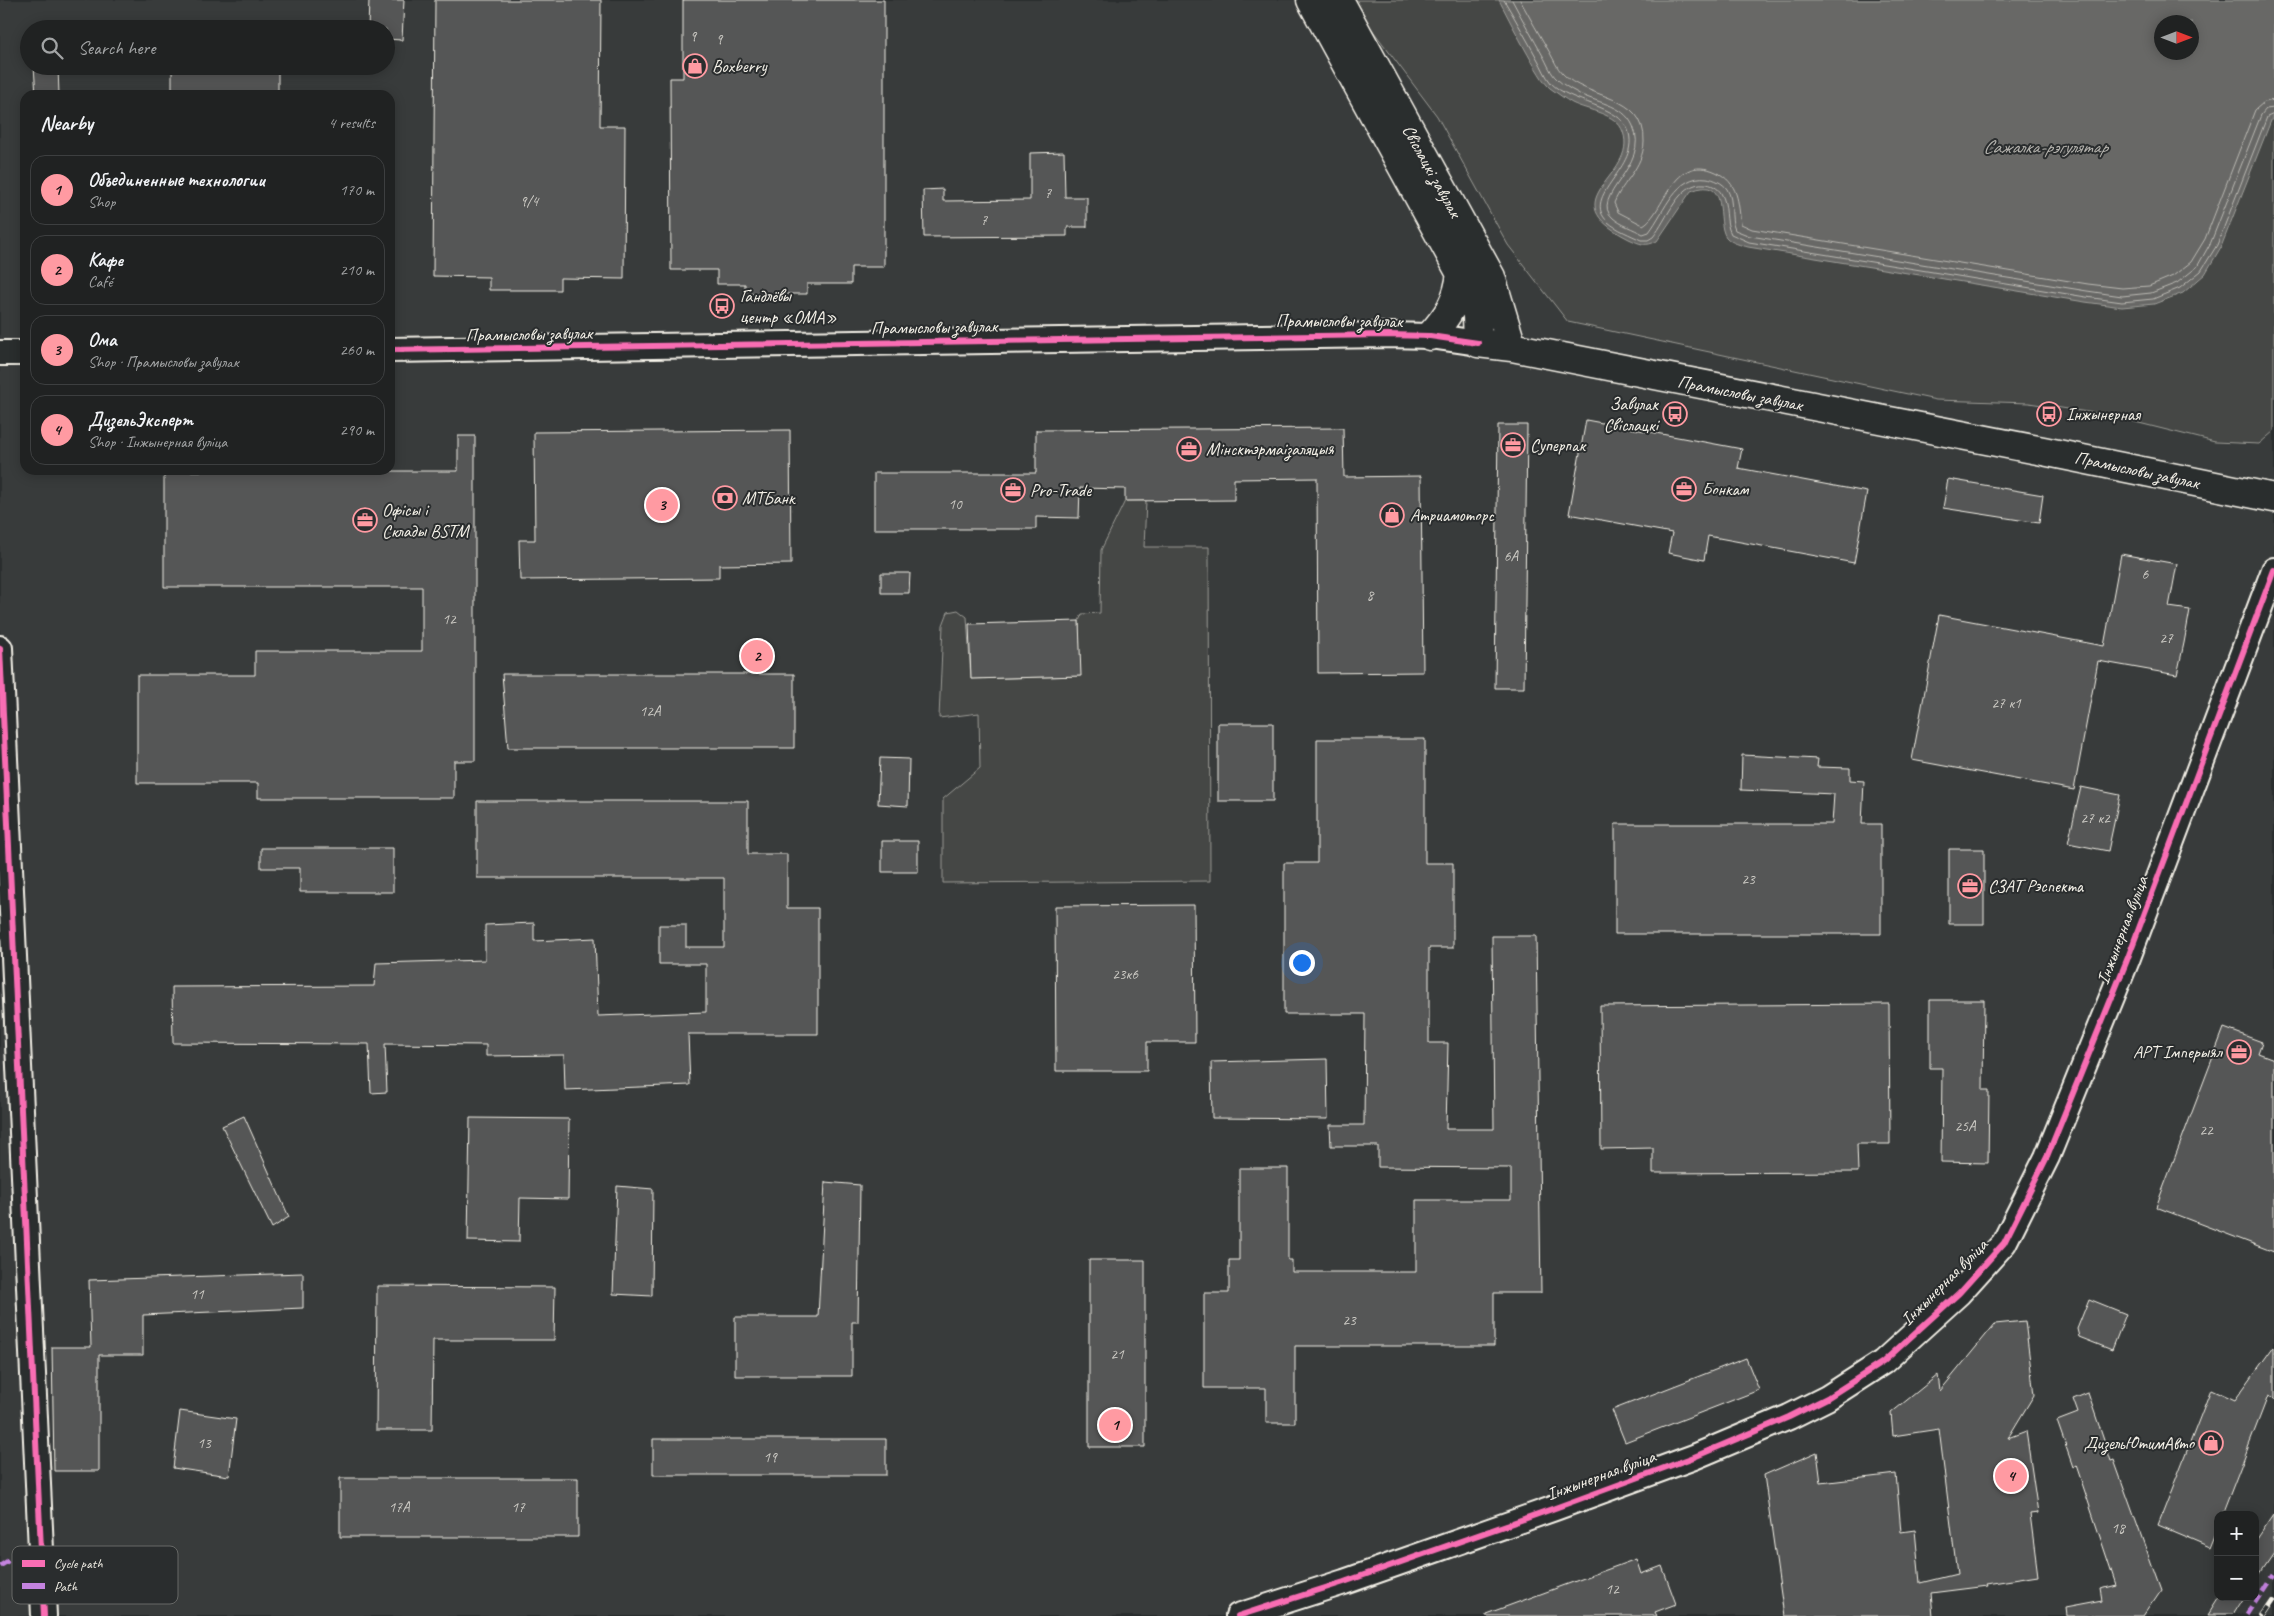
<!DOCTYPE html>
<meta charset="utf-8">
<style>
body{margin:0;font-family:Caveat,sans-serif;background:#2d2f2f;color:#f1f3f6}
.controls{position:absolute;right:15px;bottom:15px;display:grid;overflow:hidden;border-radius:10px;box-shadow:0 2px 12px #0003}
.controls button{width:45px;height:45px;display:grid;place-items:center;padding:0;border:0;border-bottom:1px solid #3d3f40;background:#202222;color:#f1f3f6;font:25px sans-serif}
.compass{position:absolute;left:2154px;top:15px;width:45px;height:45px;border-radius:50%;background:#202222;box-shadow:0 2px 12px #0003;rotate:90deg}
.you{position:absolute;left:1301px;top:962px;width:18px;height:18px;margin:-12px;border:4px solid #fff;border-radius:50%;background:#1a73e8;box-shadow:0 0 0 8px #1a73e833}
.badge{display:grid;place-items:center;width:32px;height:32px;border-radius:50%;background:#ff9aa2;color:#111;font-size:16px;font-weight:700}
.pin{position:absolute;translate:-50% -50%;border:2px solid #fff;box-shadow:0 1px 5px #0006}
.list{margin:0;padding:0;list-style:none}
h2{display:flex;justify-content:space-between;align-items:center;height:65px;margin:0;padding:0 20px;font-size:21px}
h2 small{font-size:16px;font-weight:400;color:#a2a4a5}
.list li{display:grid;grid-template-columns:32px 1fr auto;gap:15px;align-items:center;box-sizing:border-box;height:70px;margin:0 10px 10px;padding:0 10px;border:1px solid #3d3f40;border-radius:15px}
.list b{display:block;font-size:19px;white-space:nowrap}
.list p{margin:0;font-size:16px;white-space:nowrap;color:#a2a4a5}
.list em{font-size:16px;font-style:normal;color:#a2a4a5}
.icon{flex:none;width:28px;height:28px;fill:none;stroke:currentColor;stroke-width:2;stroke-linecap:round;stroke-linejoin:round}
.map{position:relative;flex:none;width:2274px;height:1616px;overflow:hidden}
.search{position:absolute;background:#202222;box-shadow:0 2px 12px #0003;left:20px;top:20px;width:375px;height:55px;display:flex;align-items:center;gap:12px;box-sizing:border-box;padding:0 18px;border-radius:28px;color:#a2a4a5;font-size:19px}
.panel{position:absolute;background:#202222;box-shadow:0 2px 12px #0003;left:20px;top:90px;width:375px;height:385px;border-radius:15px}
.map>svg:first-child{display:block}
.built{fill:#373a3a;fill-rule:evenodd}
.green{fill:#444645;stroke:#9c9c96;fill-rule:evenodd}
.water{fill:#676866;stroke:#9f9f9a;fill-rule:evenodd}
.lines{fill:none;stroke-linecap:round;stroke-linejoin:round}
.shore{stroke:#bcbab4;stroke-width:1}
.building{fill:#555756;stroke:#f4f1e8}
.minor-casing{stroke:#f4f1e8;stroke-width:28}
.major-casing{stroke:#f4f1e8;stroke-width:31}
.minor{stroke:#2a2d2e;stroke-width:24}
.major{stroke:#2a2d2e;stroke-width:28}
.rail-casing{stroke:#f4f1e8;stroke-width:5.5}
.rail{stroke:#2a2d2e;stroke-width:4;stroke-dasharray:11;stroke-linecap:butt}
.quiet{stroke:#c483df;stroke-width:5;stroke-dasharray:10 5;stroke-linecap:butt}
.cycleway-casing{stroke:#2a2d2e;stroke-width:9}
.cycleway{stroke:#f96db3;stroke-width:6}
.labels{text-anchor:middle;dominant-baseline:central;stroke-width:4;stroke-linejoin:round;paint-order:stroke}
.number-label{font-size:15px;fill:#cccac4}
.poi-label{font-size:18px;fill:#f4f1e8;stroke:#2a2d2e;text-anchor:start}
.street-label{font-size:18px;fill:#f4f1e8;stroke:#2a2d2e}
.water-label{font-size:19px;font-style:italic;fill:#b5b3ae;stroke:#2a2d2e}
.key{fill:#2a2d2e;stroke:#676866;stroke-width:1}
.key-label{font-size:14px;fill:#f4f1e8}
</style>
<div class="map">
<svg width="2274" height="1616" viewBox="0 0 2274 1616">
<rect width="100%" height="100%" fill="#2a2d2e"/>
<filter id="ink" filterUnits="userSpaceOnUse"><feTurbulence type="fractalNoise" baseFrequency=".02" numOctaves="2"/><feDisplacementMap in="SourceGraphic" scale="10" xChannelSelector="R" yChannelSelector="G"/><feConvolveMatrix kernelMatrix="1 2 1 2 8 2 1 2 1" color-interpolation-filters="sRGB"/></filter>
<g filter="url(#ink)">
<!-- built -->
<path class="built" d="M 0,0 L 2274,0 L 2274,1616 L 0,1616 ZM 2162,22 L 2192,22 L 2192,52 L 2162,52 ZM 29,29 L 386,29 L 386,66 L 29,66 ZM 25,95 L 390,95 L 390,470 L 25,470 ZM 2218,1515 L 2255,1515 L 2255,1597 L 2218,1597 Z"/>
<!-- green -->
<path class="green" d="M 1354,0 L 2274,0 L 2274,431 L 2259,444 L 2215,442 L 2107,415 L 2029,403 L 1936,400 L 1568,322 L 1508,245 L 1437,116 L 1362,16 ZM 2162,22 L 2192,22 L 2192,52 L 2162,52 Z
M 1125,501 L 1146,501 L 1144,547 L 1209,547 L 1210,881 L 943,883 L 943,799 L 980,768 L 979,713 L 939,718 L 943,625 L 948,612 L 958,610 L 967,617 L 971,679 L 1080,676 L 1079,621 L 1082,614 L 1100,613 L 1101,550 Z"/>
<!-- water -->
<path class="water" d="M 1499,0 L 2274,0 L 2274,113 L 2221,247 L 2205,274 L 2183,293 L 2154,304 L 2122,307 L 2085,302 L 1748,247 C 1741,245 1731,243 1726,237 C 1715,222 1731,175 1691,191 L 1657,241 C 1646,247 1640,244 1629,239 C 1548,198 1639,177 1623,132 C 1617,113 1588,111 1572,103 C 1565,99 1557,93 1550,88 C 1540,81 1507,15 1499,0 ZM 2162,22 L 2192,22 L 2192,52 L 2162,52 Z"/>
<g class="lines">
<!-- shore -->
<path class="shore" d="M 1504,0 C 1516,20 1527,40 1538,60 C 1542,67 1546,77 1551,83 C 1570,103 1619,105 1628,130 C 1642,168 1579,195 1608,222 C 1617,230 1631,235 1641,240 L 1648,240 L 1653,237 C 1667,220 1679,181 1705,184 C 1711,184 1718,188 1721,193 C 1729,206 1724,221 1731,234 L 1749,242 L 2086,297 L 2122,302 L 2153,299 L 2180,288 L 2201,271 L 2217,245 L 2267,117 L 2274,114
M 1512,0 C 1522,19 1533,38 1543,56 C 1547,63 1551,74 1557,79 C 1562,84 1570,89 1576,92 C 1594,103 1623,103 1633,126 C 1651,166 1588,197 1613,218 C 1621,225 1634,229 1643,234 L 1649,232 C 1665,211 1676,174 1707,178 C 1714,179 1723,183 1727,189 C 1735,202 1729,217 1735,230 L 1750,236 L 2087,291 L 2122,296 L 2151,293 L 2177,283 L 2197,267 L 2211,242 L 2261,115 L 2266,109 L 2274,108
M 1520,0 C 1530,18 1540,36 1550,53 C 1554,60 1557,68 1562,73 C 1586,100 1646,93 1644,142 C 1643,168 1623,181 1614,203 L 1618,212 L 1643,225 C 1665,213 1672,152 1716,172 C 1739,183 1738,202 1741,224 L 1752,229 L 2088,284 L 2122,288 L 2149,286 L 2173,276 L 2191,262 L 2205,239 L 2255,110 L 2264,102 L 2274,100"/>
</g>
<!-- building -->
<path class="building" d="M 369,0 L 404,0 L 402,40 L 386,39 L 386,29 L 368,29 Z
M 435,0 L 601,0 L 600,126 L 625,126 L 624,279 L 560,278 L 560,290 L 489,290 L 489,277 L 433,276 Z
M 683,0 L 884,0 L 884,267 L 851,267 L 851,284 L 807,284 L 807,294 L 745,294 L 745,284 L 717,284 L 717,270 L 671,270 L 670,78 L 683,78 Z
M 34,66 L 58,66 L 59,95 L 36,95 Z
M 172,70 L 278,70 L 278,95 L 172,95 Z
M 1064,152 L 1065,197 L 1087,197 L 1087,227 L 1067,227 L 1067,236 L 924,237 L 923,190 L 943,189 L 943,201 L 1030,200 L 1030,153 Z
M 1586,420 L 1742,449 L 1738,468 L 1867,492 L 1854,563 L 1708,536 L 1704,560 L 1668,553 L 1672,533 L 1569,514 Z
M 1498,425 L 1527,425 L 1524,688 L 1495,688 Z
M 1343,428 L 1344,477 L 1421,476 L 1423,672 L 1318,673 L 1317,478 L 1234,479 L 1234,500 L 1125,501 L 1125,489 L 1080,488 L 1079,518 L 1036,517 L 1036,529 L 874,529 L 874,473 L 1036,473 L 1036,430 Z
M 790,430 L 791,564 L 719,565 L 719,578 L 520,580 L 519,540 L 535,540 L 534,432 Z
M 458,436 L 475,436 L 475,761 L 454,761 L 454,798 L 258,798 L 258,783 L 137,783 L 137,675 L 255,675 L 255,651 L 422,651 L 422,587 L 164,587 L 164,471 L 458,471 Z
M 1948,479 L 2043,495 L 2039,523 L 1943,508 Z
M 2121,554 L 2177,564 L 2169,607 L 2190,610 L 2184,643 L 2177,675 L 2098,661 L 2074,790 L 1912,760 L 1939,615 L 2104,646 Z
M 881,573 L 910,573 L 909,593 L 881,593 Z
M 1079,621 L 1081,676 L 971,679 L 969,624 Z
M 502,674 L 794,674 L 794,748 L 508,748 Z
M 1218,723 L 1273,723 L 1273,801 L 1218,801 Z
M 1317,739 L 1425,739 L 1425,863 L 1453,863 L 1453,948 L 1429,948 L 1429,1043 L 1448,1043 L 1446,1129 L 1494,1129 L 1492,936 L 1536,936 L 1541,1293 L 1494,1293 L 1494,1346 L 1295,1346 L 1295,1423 L 1266,1423 L 1266,1388 L 1204,1388 L 1204,1293 L 1229,1293 L 1229,1260 L 1239,1260 L 1239,1168 L 1288,1168 L 1288,1260 L 1292,1260 L 1292,1272 L 1416,1272 L 1416,1200 L 1511,1200 L 1511,1168 L 1378,1167 L 1378,1146 L 1331,1146 L 1330,1125 L 1364,1125 L 1365,1014 L 1284,1014 L 1284,863 L 1317,863 Z
M 1742,755 L 1818,759 L 1817,767 L 1850,768 L 1850,780 L 1864,781 L 1862,824 L 1881,824 L 1881,934 L 1615,934 L 1615,824 L 1832,824 L 1834,794 L 1741,790 Z
M 880,758 L 909,759 L 908,806 L 878,804 Z
M 2081,787 L 2120,795 L 2108,851 L 2068,843 Z
M 477,801 L 748,801 L 748,854 L 787,854 L 787,908 L 818,908 L 818,1034 L 688,1034 L 690,1085 L 565,1090 L 564,1055 L 486,1056 L 486,1045 L 385,1044 L 387,1092 L 371,1093 L 369,1044 L 173,1043 L 172,987 L 374,986 L 376,963 L 485,960 L 485,925 L 534,923 L 534,941 L 595,938 L 598,1016 L 706,1012 L 706,964 L 659,964 L 659,925 L 686,925 L 686,947 L 724,947 L 724,878 L 477,878 Z
M 882,841 L 918,841 L 918,872 L 882,872 Z
M 261,848 L 393,848 L 393,892 L 300,892 L 300,868 L 261,868 Z
M 1949,849 L 1984,849 L 1984,924 L 1949,924 Z
M 1194,905 L 1195,1042 L 1147,1042 L 1147,1071 L 1056,1071 L 1055,906 Z
M 1930,1000 L 1984,1000 L 1983,1090 L 1989,1090 L 1988,1163 L 1941,1162 L 1942,1068 L 1930,1068 Z
M 1889,1004 L 1890,1144 L 1857,1144 L 1858,1172 L 1653,1173 L 1653,1148 L 1601,1149 L 1600,1006 Z
M 2224,1028 L 2262,1042 L 2258,1053 L 2274,1059 L 2274,1252 L 2156,1207 Z
M 1327,1059 L 1328,1119 L 1212,1118 L 1211,1062 Z
M 244,1116 L 289,1217 L 272,1228 L 222,1126 Z
M 470,1118 L 569,1119 L 568,1199 L 520,1198 L 519,1242 L 468,1241 Z
M 825,1182 L 860,1185 L 858,1322 L 852,1322 L 852,1376 L 735,1376 L 735,1317 L 818,1317 Z
M 617,1186 L 653,1189 L 652,1296 L 613,1294 Z
M 1089,1260 L 1145,1260 L 1145,1447 L 1089,1447 Z
M 303,1273 L 303,1308 L 143,1315 L 143,1355 L 99,1355 L 99,1471 L 54,1471 L 52,1347 L 91,1347 L 89,1280 Z
M 377,1286 L 555,1287 L 554,1340 L 433,1340 L 432,1430 L 376,1430 Z
M 2089,1299 L 2126,1314 L 2112,1350 L 2079,1337 L 2077,1329 Z
M 2025,1321 L 2034,1395 L 2008,1438 L 2026,1431 L 2038,1513 L 2030,1514 L 2038,1576 L 1986,1584 L 1987,1586 L 1931,1593 L 1933,1616 L 1784,1616 L 1764,1475 L 1817,1452 L 1821,1483 L 1896,1474 L 1901,1532 L 1915,1530 L 1920,1583 L 1957,1574 L 1939,1429 L 1893,1436 L 1891,1413 L 1938,1375 L 1940,1391 L 1995,1324 Z
M 2274,1346 L 2274,1400 L 2268,1396 L 2222,1515 L 2218,1515 L 2218,1527 L 2210,1547 L 2158,1525 L 2211,1389 L 2235,1400 Z
M 1746,1358 L 1759,1390 L 1625,1442 L 1612,1410 Z
M 2088,1393 L 2111,1461 L 2114,1460 L 2161,1591 L 2144,1616 L 2066,1616 L 2065,1608 L 2102,1601 L 2100,1589 L 2116,1585 L 2076,1465 L 2073,1467 L 2057,1421 L 2078,1413 L 2073,1399 Z
M 180,1411 L 236,1419 L 229,1476 L 173,1468 Z
M 653,1439 L 886,1439 L 886,1475 L 653,1475 Z
M 340,1478 L 578,1478 L 578,1537 L 340,1537 Z
M 2274,1514 L 2274,1553 L 2255,1581 L 2255,1542 Z
M 1636,1559 L 1641,1574 L 1662,1566 L 1676,1604 L 1655,1612 L 1657,1616 L 1486,1616 L 1486,1614 Z
M 2219,1597 L 2244,1597 L 2232,1616 L 2207,1616 Z"/>
<g class="lines">
<!-- minor casing -->
<g class="minor-casing">
<path id="minor" d="M 390,350 L 1388,335 L 1430,336 L 1478,343
M 0,353 L 25,353
M 0,648 L 44,1616
M 1238,1616 L 1344,1582 L 1555,1508 L 1694,1457 L 1789,1417 L 1827,1398 L 1883,1362 L 1959,1293 L 2004,1243 L 2047,1157 L 2127,960 L 2274,570"/>
</g>
<!-- major casing -->
<g class="major-casing">
<path id="major" d="M 1311,0 L 1472,294 L 1477,316 L 1478,343 L 1512,347 L 2043,451 L 2274,498
M 1339,0 L 1491,277 L 1512,347
M 1430,336 C 1448,316 1458,301 1461,273"/>
</g>
<!-- minor -->
<use href="#minor" class="minor"/>
<!-- major -->
<use href="#major" class="major"/>
<!-- rail casing -->
<g class="rail-casing">
<path id="rail" d="M 2263,1616 L 2274,1600"/>
</g>
<!-- rail -->
<use href="#rail" class="rail"/>
<!-- quiet -->
<path class="quiet" d="M 0,1566 L 17,1555
M 2247,1616 L 2274,1575"/>
<!-- cycleway casing -->
<g class="cycleway-casing">
<path id="cycleway" d="M 390,350 L 1388,335 L 1430,336 L 1478,343
M 0,648 L 44,1616
M 1238,1616 L 1344,1582 L 1555,1508 L 1694,1457 L 1789,1417 L 1827,1398 L 1883,1362 L 1959,1293 L 2004,1243 L 2047,1157 L 2127,960 L 2274,570"/>
</g>
<!-- cycleway -->
<use href="#cycleway" class="cycleway"/>
</g>
</g>
<!-- icons -->
<defs>
<g id="shop-ring" transform="scale(1.25)"><circle r="9.5" fill="#2a2d2e" stroke="#ff9aa2" stroke-width="1.5"/><path d="M-5-2.5h2.3a2.7 3.5 0 0 1 5.4 0H5L5.5 6h-11ZM-1.5-2.5h3a1.5 2.3 0 0 0-3 0Z" fill="#ff9aa2"/></g>
<g id="bus-ring" transform="scale(1.25)"><circle r="9.5" fill="#2a2d2e" stroke="#ff9aa2" stroke-width="1.5"/><path d="M-5-6H5V4H4V6H2V4H-2V6H-4V4H-5ZM-3.5-4V0h7V-4ZM-3.5 1.2v1.5H-2V1.2ZM2 1.2v1.5H3.5V1.2Z" fill="#ff9aa2"/></g>
<g id="office-ring" transform="scale(1.25)"><circle r="9.5" fill="#2a2d2e" stroke="#ff9aa2" stroke-width="1.5"/><path d="M-6-3h4V-5.5h4V-3h4V5H-6ZM-1-4.5V-3h2v-1.5ZM-6 0V1H6V0Z" fill="#ff9aa2"/></g>
<g id="bank-ring" transform="scale(1.25)"><circle r="9.5" fill="#2a2d2e" stroke="#ff9aa2" stroke-width="1.5"/><path d="M-6-4H6V4H-6ZM0-2.3a2.3 2.3 0 1 0 0 4.6a2.3 2.3 0 1 0 0-4.6Z" fill="#ff9aa2"/></g>
</defs>
<g fill-rule="evenodd">
<use href="#shop-ring" x="695" y="66"/>
<use href="#bus-ring" x="722" y="306"/>
<use href="#bus-ring" x="1675" y="414"/>
<use href="#bus-ring" x="2049" y="414"/>
<use href="#office-ring" x="1513" y="445"/>
<use href="#office-ring" x="1189" y="449"/>
<use href="#office-ring" x="1684" y="489"/>
<use href="#office-ring" x="1013" y="490"/>
<use href="#bank-ring" x="725" y="498"/>
<use href="#shop-ring" x="1392" y="515"/>
<use href="#office-ring" x="365" y="520"/>
<use href="#office-ring" x="1970" y="886"/>
<use href="#office-ring" x="2239" y="1052"/>
<use href="#shop-ring" x="2211" y="1443"/>
</g>
<g class="labels">
<!-- number labels -->
<g class="number-label">
<text x="693" y="36">9</text>
<text x="719" y="39">9</text>
<text x="1048" y="193">7</text>
<text x="529" y="201">9/4</text>
<text x="984" y="220">7</text>
<text x="955" y="504">10</text>
<text x="1511" y="556">6А</text>
<text x="2145" y="574">6</text>
<text x="1370" y="595">8</text>
<text x="449" y="619">12</text>
<text x="2166" y="638">27</text>
<text x="2006" y="703">27 к1</text>
<text x="650" y="711">12А</text>
<text x="2095" y="818">27 к2</text>
<text x="1748" y="879">23</text>
<text x="1125" y="974">23к6</text>
<text x="1965" y="1126">25А</text>
<text x="2206" y="1130">22</text>
<text x="197" y="1294">11</text>
<text x="1349" y="1320">23</text>
<text x="1117" y="1354">21</text>
<text x="204" y="1443">13</text>
<text x="770" y="1457">19</text>
<text x="399" y="1507">17А</text>
<text x="518" y="1507">17</text>
<text x="2118" y="1528">18</text>
<text x="1612" y="1589">12</text>
</g>
<!-- poi labels -->
<g class="poi-label">
<text x="712" y="66">Boxberry</text>
<text x="740" y="296">Гандлёвы<tspan x="740" dy="21">центр «ОМА»</tspan></text>
<text x="1658" y="404" text-anchor="end">Завулак<tspan x="1658" dy="21">Свіслацкі</tspan></text>
<text x="2066" y="414">Інжынерная</text>
<text x="1530" y="445">Суперпак</text>
<text x="1206" y="449">Мінсктэрмаізаляцыя</text>
<text x="1702" y="489">Бонкам</text>
<text x="1030" y="490">Pro-Trade</text>
<text x="742" y="498">МТБанк</text>
<text x="382" y="510">Офісы і<tspan x="382" dy="21">Склады BSTM</tspan></text>
<text x="1410" y="515">Атриамоторс</text>
<text x="1988" y="886">СЗАТ Рэспекта</text>
<text x="2222" y="1052" text-anchor="end">АРТ Імперыял</text>
<text x="2194" y="1443" text-anchor="end">ДизельЮтимАвто</text>
</g>
<!-- street labels -->
<g class="street-label">
<text transform="translate(1432 171) rotate(61)">Свіслацкі завулак</text>
<text x="1339" y="321">Прамысловы завулак</text>
<text transform="translate(934 327) rotate(-1)">Прамысловы завулак</text>
<text transform="translate(529 334) rotate(-1)">Прамысловы завулак</text>
<text transform="translate(1740 393) rotate(11)">Прамысловы завулак</text>
<text transform="translate(2137 470) rotate(12)">Прамысловы завулак</text>
<text transform="translate(2122 930) rotate(-69)">Інжынерная вуліца</text>
<text transform="translate(1944 1282) rotate(-45)">Інжынерная вуліца</text>
<text transform="translate(1601 1475) rotate(-20)">Інжынерная вуліца</text>
</g>
<!-- water labels -->
<g class="water-label">
<text x="2045" y="147">Сажалка-рэгулятар</text>
</g>
</g>
<!-- legend -->
<rect x="12" y="1546" width="166" height="58" rx="8" class="key"/>
<rect x="22" y="1560" width="23" height="7" fill="#f96db3"/>
<rect x="22" y="1583" width="23" height="6" fill="#c483df"/>
<g class="key-label">
<text x="54" y="1568">Cycle path</text>
<text x="54" y="1591">Path</text>
</g>
</svg>
<div class="controls">
<button>+</button>
<button>−</button>
</div>
<svg class="compass" viewBox="-18 -18 36 36"><path d="M0-13l5 13h-10z" fill="#e53935"/><path d="M0 13l5-13h-10z" fill="#a2a4a5"/></svg>
<div class="you"></div>
<div class="pin badge" style="left:1115px;top:1425px">1</div>
<div class="pin badge" style="left:757px;top:656px">2</div>
<div class="pin badge" style="left:662px;top:505px">3</div>
<div class="pin badge" style="left:2011px;top:1476px">4</div>
<div class="search"><svg class="icon" aria-label="search" viewBox="0 0 24 24"><circle cx="10" cy="10" r="6"/><path d="M15 15l6 6"/></svg>Search here</div>
<section class="panel">
<h2>Nearby<small>4 results</small></h2>
<ul class="list">
<li><span class="badge">1</span><div><b>Объединенные технологии</b><p>Shop</p></div><em>170 m</em></li>
<li><span class="badge">2</span><div><b>Кафе</b><p>Café</p></div><em>210 m</em></li>
<li><span class="badge">3</span><div><b>Ома</b><p>Shop · Прамысловы завулак</p></div><em>260 m</em></li>
<li><span class="badge">4</span><div><b>ДизельЭксперт</b><p>Shop · Інжынерная вуліца</p></div><em>290 m</em></li>
</ul>
</section>
</div>
